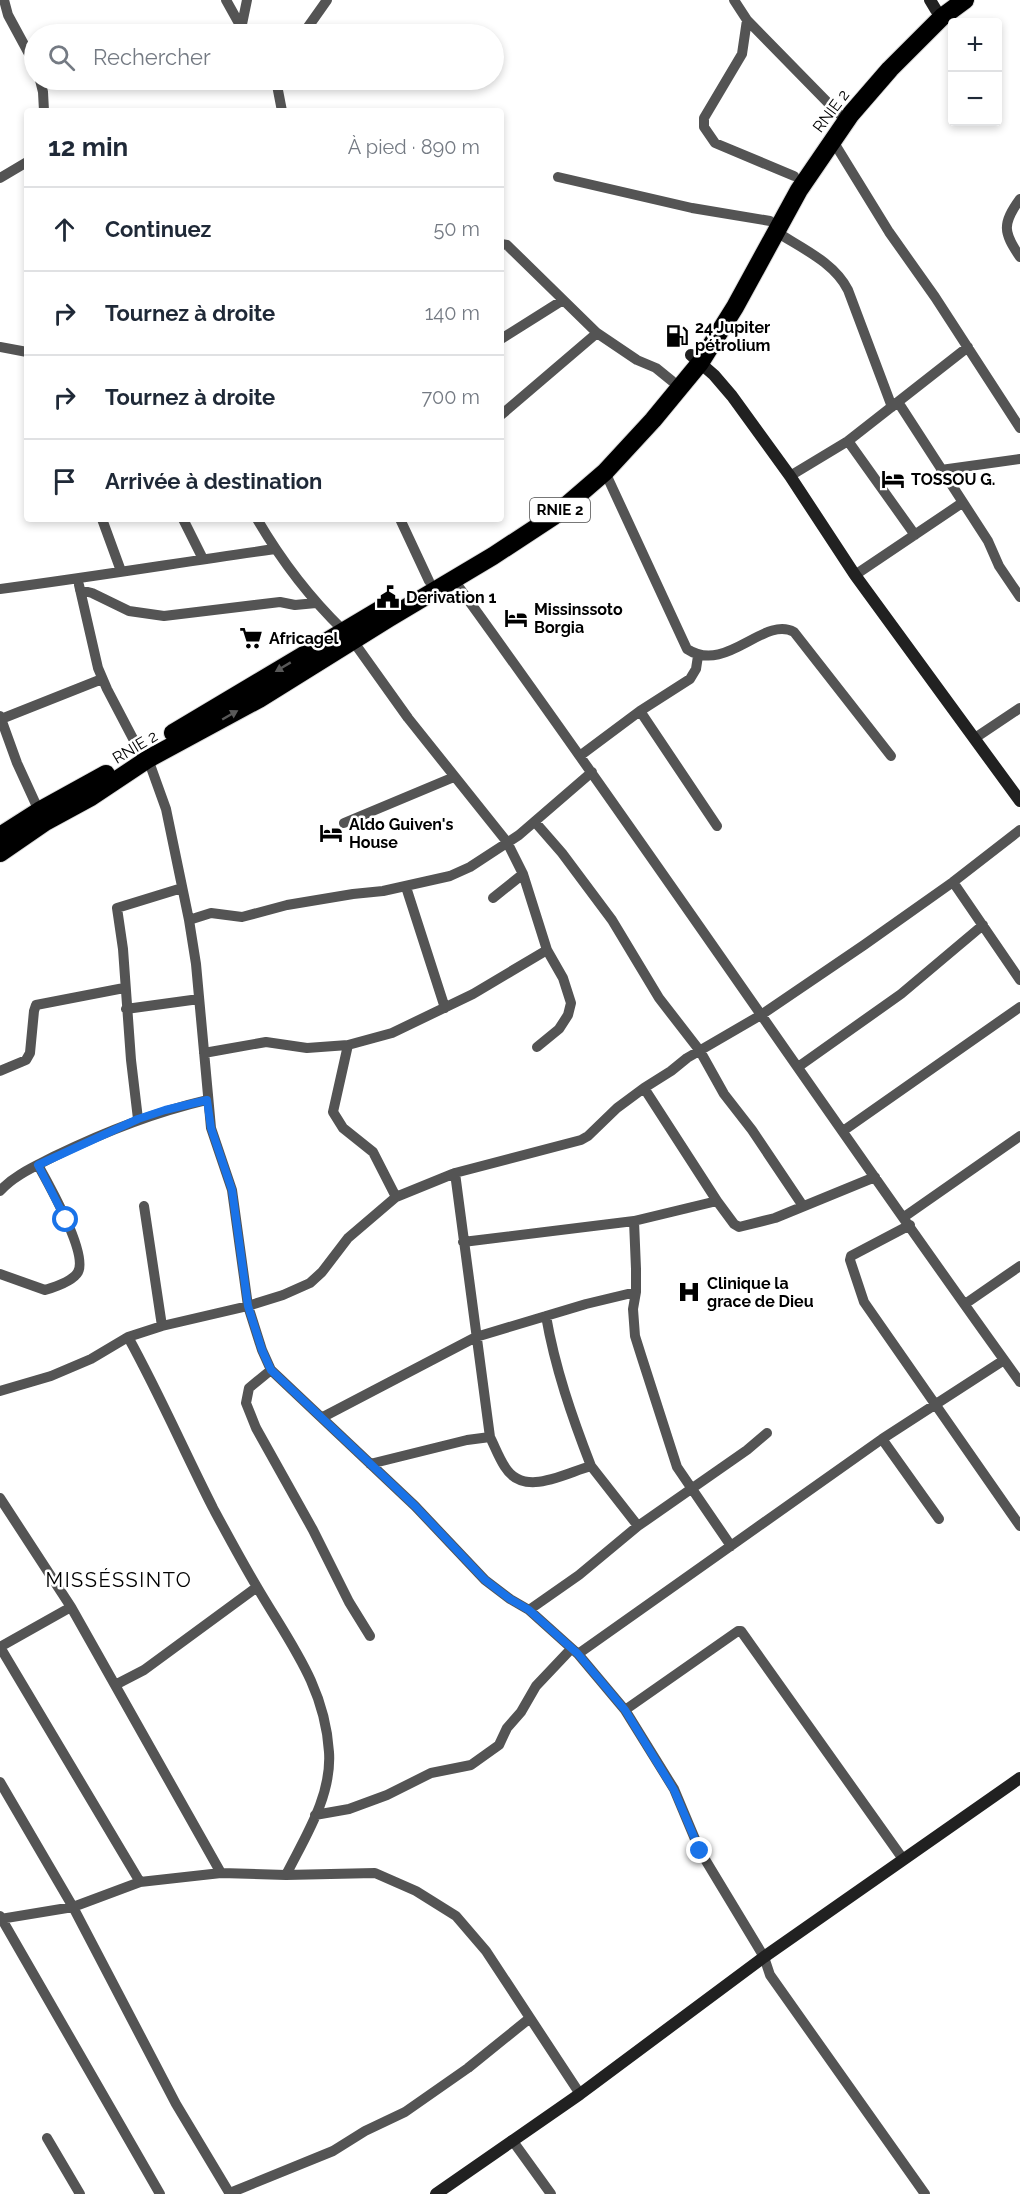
<!DOCTYPE html>
<html lang="fr">
<meta charset="utf-8">
<style>
body{margin:0;font-family:Raleway,sans-serif;background:#f2f2f3;color:#1f2937}
.controls{position:absolute;right:18px;top:18px;display:grid;overflow:hidden;border-radius:6px;box-shadow:0 3px 9px #0003}
.controls button{width:54px;height:54px;display:grid;place-items:center;padding:0;border:0;border-bottom:2px solid #e0e1e3;background:#fff;color:#1f2937;font:30px sans-serif}
.stop{position:absolute;width:18px;height:18px;margin:-14px;border:4px solid #1a73e8;border-radius:50%;background:#fff}
.stop.end{background:#1a73e8;border-color:#fff;box-shadow:0 2px 6px #0008}
.list{margin:0;padding:0;list-style:none}
h2{display:flex;justify-content:space-between;align-items:center;height:78px;margin:0;padding:0 24px;font-size:26px}
h2 small{font-size:20px;font-weight:400;color:#747a83}
.list li{display:grid;grid-template-columns:39px 1fr auto;gap:18px;align-items:center;box-sizing:border-box;height:84px;padding:0 24px;border-top:2px solid #e0e1e3}
.list b{display:block;font-size:22px;white-space:nowrap}
.list em{font-size:20px;font-style:normal;color:#747a83}
.icon{flex:none;width:33px;height:33px;fill:none;stroke:currentColor;stroke-width:2;stroke-linecap:round;stroke-linejoin:round}
.map{position:relative;flex:none;width:1020px;height:2194px;overflow:hidden}
.search{position:absolute;background:#fff;box-shadow:0 3px 9px #0003;left:24px;top:24px;width:480px;height:66px;display:flex;align-items:center;gap:15px;box-sizing:border-box;padding:0 21px;border-radius:33px;color:#747a83;font-size:22px}
.panel{position:absolute;background:#fff;box-shadow:0 3px 9px #0003;left:24px;top:108px;width:480px;height:414px;border-radius:6px}
.map>svg:first-child{display:block}
.lines{fill:none;stroke-linecap:round;stroke-linejoin:round}
.highway-casing{stroke:#dbdbdb;stroke-width:20}
.street{stroke:#545454;stroke-width:10}
.secondary{stroke:#212121;stroke-width:12}
.highway{stroke:#000;stroke-width:18}
.oneway{fill:#595959}
.route{stroke:#1a73e8;stroke-width:8}
.labels{text-anchor:middle;dominant-baseline:central;stroke-width:5;stroke-linejoin:round;paint-order:stroke}
.shield{fill:#fff;stroke:#4c4c4c;stroke-width:1.5}
.shield-label{font-size:15px;font-weight:bold;fill:#000}
.street-label{font-size:16px;fill:#000;stroke:#fff}
.poi-label{font-size:16px;font-weight:bold;fill:#000;stroke:#fff;text-anchor:start}
.quarter-label{font-size:20px;letter-spacing:1.5px;fill:#000;stroke:#fff}
</style>
<div class="map">
<svg width="1020" height="2194" viewBox="0 0 1020 2194">
<rect width="100%" height="100%" fill="#fff"/>
<g class="lines">
<!-- highway casing -->
<g class="highway-casing">
<path id="highway" d="M 173,733 L 381,609
M 0,836 L 39,811 L 106,774
M 0,853 L 45,822 L 91,797 L 148,759 L 259,699 L 389,618 L 493,556 L 554,516 L 605,472 L 653,420 L 700,363 L 735,307 L 799,190 L 851,114 L 890,69 L 942,17 L 965,0"/>
</g>
<!-- street -->
<path class="street" d="M 4,0 L 8,15 L 34,63
M 226,0 L 245,34
M 734,0 L 747,20 L 839,114
M 747,20 L 742,54 L 704,118 L 704,127 L 715,143 L 794,176
M 241,29 L 247,0
M 303,34 L 327,0
M 40,80 L 43,92 L 44,111
M 276,80 L 282,111
M 833,141 L 889,232 L 935,297 L 1020,428
M 558,177 L 692,208 L 770,221
M 0,178 L 27,162
M 1020,199 C 1002,224 1003,232 1020,257
M 775,231 C 801,248 834,262 848,290 L 892,407
M 501,244 L 507,245 L 597,333 L 637,360 L 656,368 L 672,381
M 501,339 L 563,300
M 0,347 L 27,352
M 898,402 L 988,541 L 999,566 L 1020,597
M 501,415 L 597,333
M 848,441 L 915,535
M 941,470 L 1020,459
M 605,472 L 687,649 C 726,675 764,615 794,632 L 891,756
M 790,476 L 848,441 L 968,347
M 102,519 L 121,571
M 183,519 L 203,559
M 257,519 C 281,560 309,597 343,630
M 400,519 L 429,581
M 855,575 L 962,503
M 453,579 C 646,844 828,1116 1020,1382
M 79,585 L 98,668 L 107,689 L 140,752
M 0,589 C 92,577 183,562 275,549
M 80,590 L 92,593 L 129,611 L 164,616 L 280,602 L 295,605 L 316,603
M 353,641 L 408,718 L 507,842 L 523,874 L 547,950 L 563,978 L 571,1003 L 568,1015 L 559,1029 L 537,1047
M 640,711 L 717,826
M 0,716 L 17,763 L 39,811
M 1,719 L 102,679
M 975,738 L 1020,708
M 581,755 L 640,711 L 690,679 L 696,669 L 698,656
M 148,759 L 166,809 L 189,920 L 196,964 L 211,1128 L 232,1190 L 248,1306 L 262,1350 L 271,1370 L 415,1506 L 485,1580 L 510,1599 L 529,1610 L 578,1654 L 625,1710 L 674,1789 L 700,1851 L 764,1957 L 770,1975 L 925,2194
M 535,822 L 562,853 L 612,920 L 659,998 L 700,1051 L 724,1094 L 752,1130 L 803,1206
M 344,823 L 454,777
M 953,882 L 1020,980
M 406,887 L 445,1008
M 493,898 L 523,874
M 189,920 L 211,913 L 242,917 L 287,905 L 353,894 L 383,891 L 450,876 L 470,867 L 519,835 L 592,772
M 126,1009 L 199,999
M 348,1045 L 333,1112 L 343,1128 L 373,1152 L 396,1197
M 204,1053 L 266,1042 L 307,1048 L 348,1045 L 392,1033 L 473,994 L 547,950
M 798,1067 L 901,994 L 983,925
M 0,1071 L 26,1060 L 30,1053 L 34,1011 L 36,1005 L 124,988
M 644,1088 L 717,1201 L 734,1224 L 739,1227 L 775,1218 L 875,1177
M 138,1119 L 131,1060 L 123,949 L 117,908 L 182,888
M 843,1131 L 1020,1007
M 455,1173 L 490,1437
M 0,1191 C 14,1175 36,1166 55,1156 C 106,1131 152,1113 207,1100
M 144,1206 L 162,1326
M 904,1217 L 1020,1136
M 634,1221 L 717,1201
M 910,1225 L 851,1256 L 850,1260 L 864,1302 L 1020,1526
M 463,1242 L 634,1221 L 636,1269 L 636,1292 L 633,1309 L 635,1336 L 641,1355 L 677,1467 L 731,1546
M 0,1274 L 45,1290 C 55,1287 73,1281 78,1272 C 88,1254 48,1183 38,1165
M 965,1304 L 1020,1266
M 546,1316 C 555,1368 572,1417 591,1466
M 128,1337 C 159,1393 184,1451 213,1508 C 227,1534 242,1562 257,1587 C 289,1642 325,1686 329,1752 C 332,1796 305,1837 286,1875
M 271,1370 L 249,1388 L 246,1403 L 256,1428 L 313,1530 L 349,1602 L 370,1636
M 0,1391 L 51,1376 L 91,1359 L 128,1337 L 162,1326 L 248,1306 L 283,1295 L 310,1283 L 322,1272 L 348,1238 L 396,1197 L 455,1173 L 581,1140 L 588,1136 L 617,1108 L 644,1088 L 671,1071 L 687,1058 L 761,1015 L 864,945 L 953,882 L 1020,830
M 323,1417 L 476,1337 L 586,1304 L 636,1292
M 882,1439 L 939,1519
M 370,1464 L 467,1440 L 490,1437 C 495,1447 499,1458 505,1467 C 524,1498 565,1473 591,1466 L 638,1526 L 747,1450 L 767,1433
M 0,1498 L 71,1607 L 221,1873
M 529,1610 L 579,1575 L 638,1526
M 0,1647 L 140,1882
M 0,1647 L 71,1607
M 578,1654 L 882,1439 L 1004,1360
M 115,1685 L 144,1670 L 257,1587
M 625,1710 L 738,1631 L 741,1631 L 903,1859
M 0,1782 L 73,1907 L 176,2104 L 230,2194
M 315,1815 L 349,1809 L 387,1795 L 431,1773 L 471,1765 L 499,1745 L 507,1728 L 521,1712 L 536,1686 L 571,1649
M 0,1916 L 160,2194
M 0,1919 L 73,1907 L 140,1882 L 221,1873 L 286,1875 L 375,1873 L 416,1891 L 456,1916 L 486,1951 L 580,2094
M 47,2138 L 80,2194
M 512,2140 L 551,2194
M 230,2193 L 333,2151 L 365,2131 L 405,2112 L 468,2068 L 530,2018"/>
<!-- secondary -->
<path class="secondary" d="M 930,0 L 936,10
M 691,355 L 714,375 L 732,396 L 790,476 L 855,575 L 1020,801
M 436,2194 L 580,2094 L 764,1957 L 1020,1778"/>
<!-- highway -->
<use href="#highway" class="highway"/>
</g>
<!-- one-way arrows -->
<defs><path id="oneway-solid" d="M-6-.8H1V-3.2L6.5 0L1 3.2V.8H-6Z" transform="scale(1.5)"/></defs>
<g class="oneway">
<use href="#oneway-solid" transform="translate(283 667) rotate(149)"/>
<use href="#oneway-solid" transform="translate(230 715) rotate(-30)"/>
</g>
<g class="lines">
<!-- route -->
<path class="route" d="M 66,1220 L 38,1165 L 138,1119 L 165,1110 L 207,1100 L 211,1128 L 232,1190 L 248,1306 L 262,1350 L 271,1370 L 415,1506 L 485,1580 L 510,1599 L 529,1610 L 578,1654 L 625,1710 L 674,1790 L 700,1851"/>
</g>
<!-- icons -->
<defs>
<g id="fuel-bare" transform="scale(1.8)"><path d="M-5.5-6h7V0h2V4h1.3V-2.5L3-4.5l.8-.8L6-3V5H2.5V1h-1V6h-7ZM-4.2-4.7v3.2H.2V-4.7Z" fill="#000" stroke="#fff" stroke-width="2.5" paint-order="stroke"/></g>
<g id="hotel-bare" transform="scale(1.8)"><path d="M-6-4.5h1.5V1H6V5H4.5V3h-9V5H-6ZM-4 0a1.8 1.8 0 1 1 3.6 0ZM.5 0V-2.5h3Q6-2.5 6 0Z" fill="#000" stroke="#fff" stroke-width="2.5" paint-order="stroke"/></g>
<g id="civic-bare" transform="scale(1.8)"><path d="M-.6-6.5H3V-4.5H.6V-3L4-1V1h2V6H-6V1h2V-1L-.6-3ZM-1.2 2.5V6h2.4V2.5Z" fill="#000" stroke="#fff" stroke-width="2.5" paint-order="stroke"/></g>
<g id="supermarket-bare" transform="scale(1.8)"><path d="M-6-5.5h2.5l.6 2H6L4.5 2H-2.5L-4.4-4H-6ZM-1.5 3.2a1.3 1.3 0 1 0 .1 0ZM3 3.2a1.3 1.3 0 1 0 .1 0Z" fill="#000" stroke="#fff" stroke-width="2.5" paint-order="stroke"/></g>
<g id="hospital-bare" transform="scale(1.8)"><path d="M-5-5h3v3.5h4V-5h3V5h-3V1.5h-4V5h-3Z" fill="#000" stroke="#fff" stroke-width="2.5" paint-order="stroke"/></g>
</defs>
<g fill-rule="evenodd">
<use href="#fuel-bare" x="677" y="336"/>
<use href="#hotel-bare" x="893" y="479"/>
<use href="#civic-bare" x="388" y="597"/>
<use href="#hotel-bare" x="516" y="618"/>
<use href="#supermarket-bare" x="251" y="638"/>
<use href="#hotel-bare" x="331" y="833"/>
<use href="#hospital-bare" x="689" y="1292"/>
</g>
<g class="labels">
<!-- shield labels -->
<rect class="shield" x="530" y="498" width="60" height="24" rx="4.5"/>
<g class="shield-label">
<text x="560" y="510">RNIE 2</text>
</g>
<!-- street labels -->
<g class="street-label">
<text transform="translate(831 111) rotate(-53)">RNIE 2</text>
<text transform="translate(135 747) rotate(-31)">RNIE 2</text>
</g>
<!-- poi labels -->
<g class="poi-label">
<text x="695" y="327">24 Jupiter<tspan x="695" dy="18">pétrolium</tspan></text>
<text x="911" y="479">TOSSOU G.</text>
<text x="406" y="597">Derivation 1</text>
<text x="534" y="609">Missinssoto<tspan x="534" dy="18">Borgia</tspan></text>
<text x="269" y="638">Africagel</text>
<text x="349" y="824">Aldo Guiven's<tspan x="349" dy="18">House</tspan></text>
<text x="707" y="1283">Clinique la<tspan x="707" dy="18">grace de Dieu</tspan></text>
</g>
<!-- quarter labels -->
<g class="quarter-label">
<text x="119" y="1580">MISSÉSSINTO</text>
</g>
</g>
</svg>
<div class="controls">
<button>+</button>
<button>−</button>
</div>
<div class="stop" style="left:66px;top:1220px"></div>
<div class="stop end" style="left:700px;top:1851px"></div>
<div class="search"><svg class="icon" aria-label="search" viewBox="0 0 24 24"><circle cx="10" cy="10" r="6"/><path d="M15 15l6 6"/></svg>Rechercher</div>
<section class="panel">
<h2>12 min<small>À pied · 890 m</small></h2>
<ul class="list">
<li><svg class="icon" aria-label="ahead" viewBox="0 0 24 24"><path d="M12 20V5M6 11l6-6 6 6"/></svg><div><b>Continuez</b></div><em>50 m</em></li>
<li><svg class="icon" aria-label="right" viewBox="0 0 24 24"><path d="M7 20v-9h11M14 6l5 5-5 5"/></svg><div><b>Tournez à droite</b></div><em>140 m</em></li>
<li><svg class="icon" aria-label="right" viewBox="0 0 24 24"><path d="M7 20v-9h11M14 6l5 5-5 5"/></svg><div><b>Tournez à droite</b></div><em>700 m</em></li>
<li><svg class="icon" aria-label="arrive" viewBox="0 0 24 24"><path d="M6 21V4h12l-3 4 3 4H6"/></svg><div><b>Arrivée à destination</b></div></li>
</ul>
</section>
</div>
